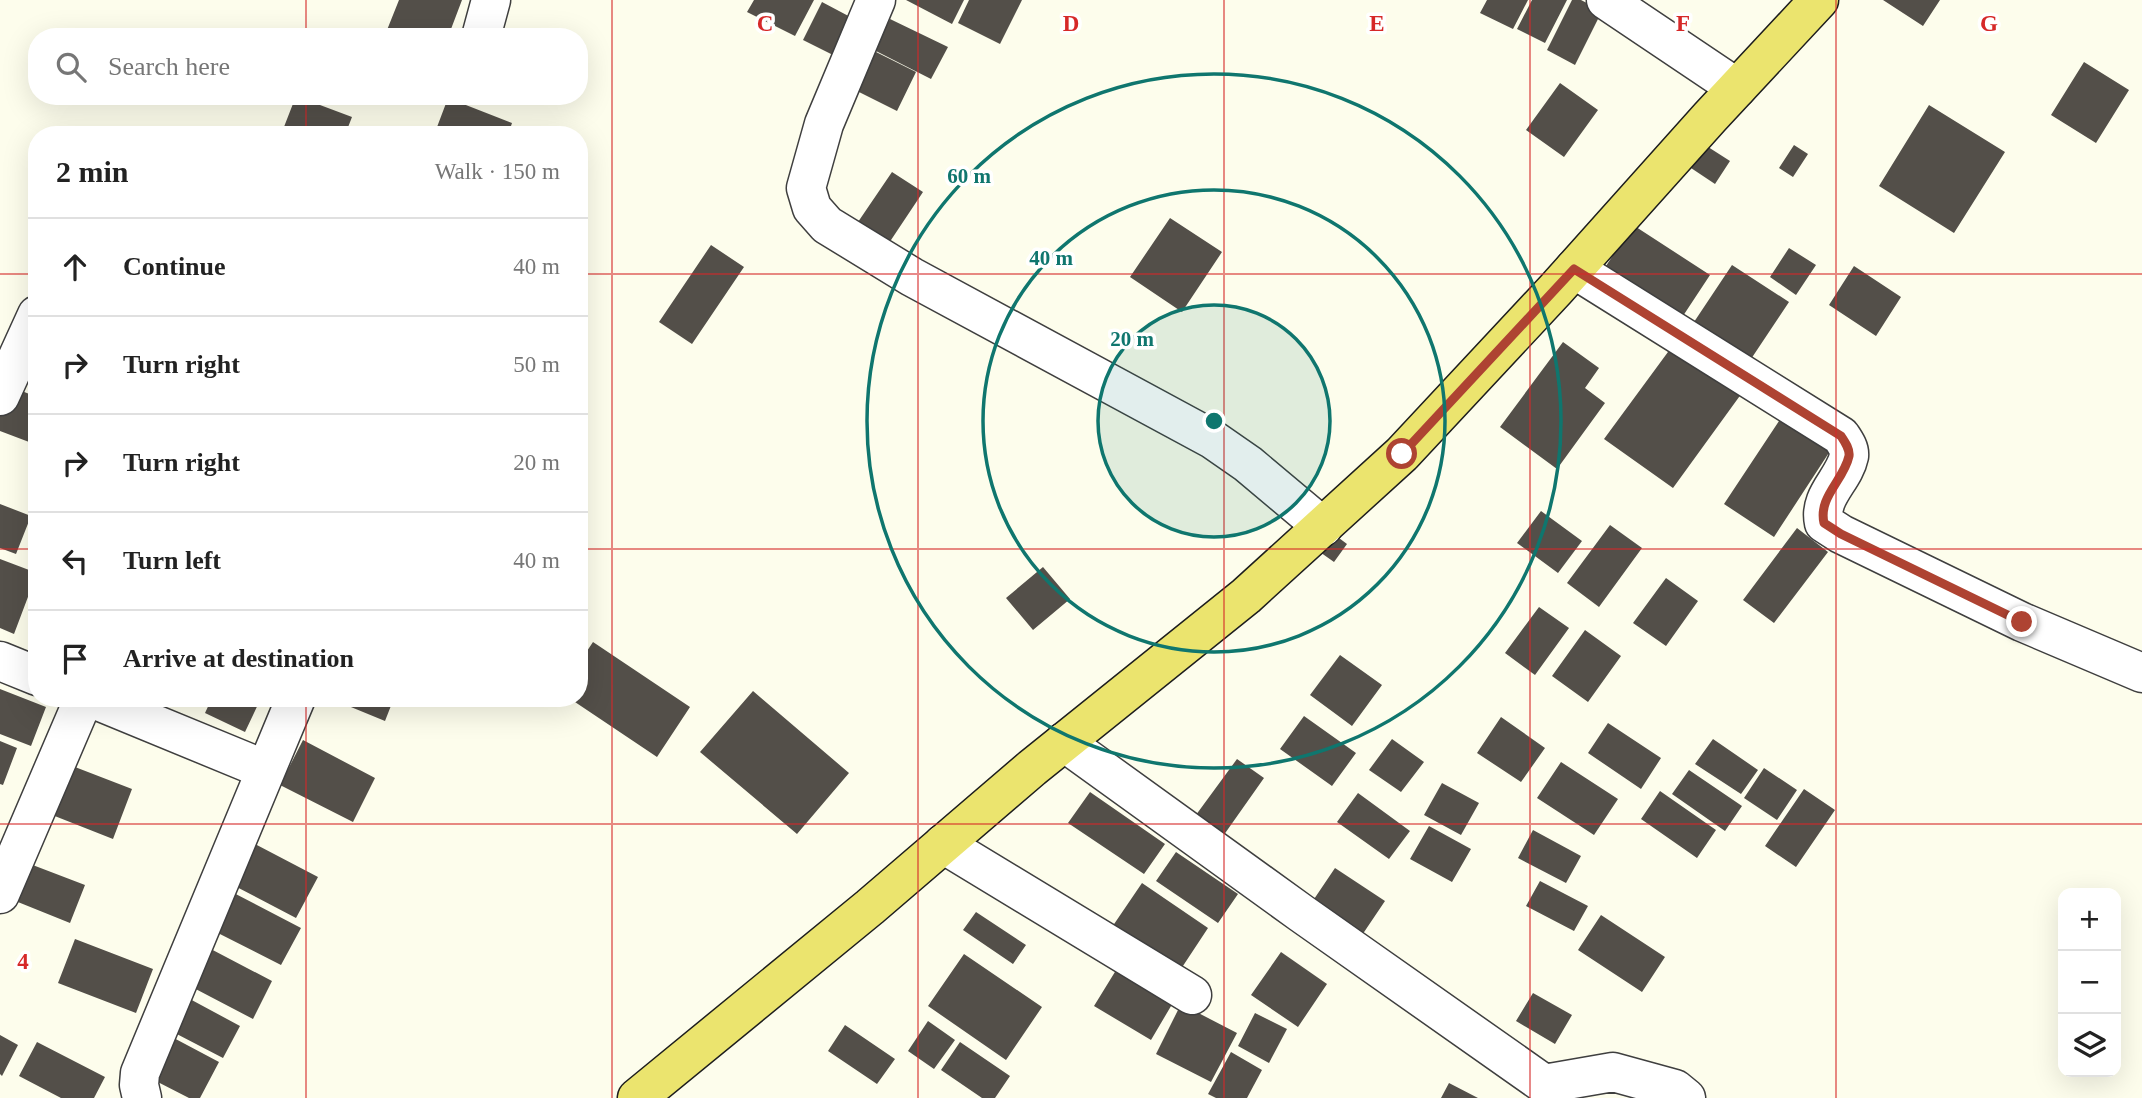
<!DOCTYPE html>
<meta charset="utf-8">
<style>
body{margin:0;font-family:Georgia,serif;background:#f6f6f6;color:#222}
.controls{position:absolute;right:21px;bottom:21px;display:grid;overflow:hidden;border-radius:14px;box-shadow:0 7px 28px #0002}
.controls button{width:63px;height:63px;display:grid;place-items:center;padding:0;border:0;border-bottom:2px solid #e0e0e0;background:#fff;color:#222;font:35px sans-serif}
.stop{position:absolute;width:21px;height:21px;margin:-16px;border:5px solid #ae4332;border-radius:50%;background:#fff}
.stop.end{background:#ae4332;border-color:#fff;box-shadow:0 2px 7px #0008}
.list{margin:0;padding:0;list-style:none}
h2{display:flex;justify-content:space-between;align-items:center;height:91px;margin:0;padding:0 28px;font-size:30px}
h2 small{font-size:23px;font-weight:400;color:#767676}
.list li{display:grid;grid-template-columns:46px 1fr auto;gap:21px;align-items:center;box-sizing:border-box;height:98px;padding:0 28px;border-top:2px solid #e0e0e0}
.list b{display:block;font-size:26px;white-space:nowrap}
.list em{font-size:23px;font-style:normal;color:#767676}
.icon{flex:none;width:38px;height:38px;fill:none;stroke:currentColor;stroke-width:2;stroke-linecap:round;stroke-linejoin:round}
.map{position:relative;flex:none;width:2142px;height:1098px;overflow:hidden}
.search{position:absolute;background:#fff;box-shadow:0 7px 28px #0002;left:28px;top:28px;width:560px;height:77px;display:flex;align-items:center;gap:18px;box-sizing:border-box;padding:0 24px;border-radius:28px;color:#767676;font-size:26px}
.panel{position:absolute;background:#fff;box-shadow:0 7px 28px #0002;left:28px;top:126px;width:560px;height:581px;border-radius:28px}
.map>svg:first-child{display:block}
.building{fill:#534f49}
.lines{fill:none;stroke-linecap:round;stroke-linejoin:round}
.minor-casing{stroke:#3f3f3f;stroke-width:41}
.major-casing{stroke:#1d1d1d;stroke-width:41}
.minor{stroke:#fff;stroke-width:38}
.major{stroke:#ebe46e;stroke-width:38}
.route{stroke:#ae4332;stroke-width:9}
.grid{fill:none;stroke:#d62828;stroke-width:2;stroke-opacity:0.55}
.ring{fill:none;stroke:#0f766e;stroke-width:3.5}
.grid-label{font-size:23px;text-anchor:middle;font-weight:bold;fill:#d62828;stroke:#fff;stroke-width:7;stroke-linejoin:round;paint-order:stroke}
.centre{fill:#0f766e;stroke:#fff;stroke-width:3.5}
.ring-label{font-size:21px;text-anchor:middle;font-weight:bold;fill:#0f766e;stroke:#fff;stroke-width:7;stroke-linejoin:round;paint-order:stroke}
</style>
<div class="map">
<svg width="2142" height="1098" viewBox="0 0 2142 1098">
<rect width="100%" height="100%" fill="#fdfdec"/>
<!-- building -->
<path class="building" d="M 399,0 L 462,0 L 448,37 L 389,37 L 385,35 Z
M 754,0 L 814,0 L 795,36 L 747,12 Z
M 906,0 L 964,0 L 952,24 Z
M 969,0 L 1022,0 L 1000,44 L 958,23 Z
M 1487,0 L 1528,0 L 1513,29 L 1480,13 Z
M 1532,0 L 1567,0 L 1545,43 L 1517,29 Z
M 1572,0 L 1581,0 L 1602,11 L 1575,65 L 1547,50 Z
M 1883,0 L 1940,0 L 1923,26 Z
M 822,2 L 856,20 L 837,57 L 803,40 Z
M 890,19 L 948,47 L 931,79 L 874,50 Z
M 870,49 L 916,72 L 897,111 L 851,88 Z
M 2084,62 L 2129,90 L 2096,143 L 2051,115 Z
M 1560,83 L 1598,110 L 1564,157 L 1526,130 Z
M 296,96 L 352,117 L 345,135 L 290,135 L 282,132 Z
M 448,98 L 512,123 L 508,135 L 434,135 Z
M 1929,105 L 2005,152 L 1954,233 L 1879,186 Z
M 1705,145 L 1730,161 L 1715,184 L 1691,168 Z
M 1794,145 L 1808,154 L 1793,177 L 1779,168 Z
M 892,172 L 923,192 L 889,243 L 858,222 Z
M 1170,218 L 1222,252 L 1182,312 L 1130,277 Z
M 1633,225 L 1710,275 L 1679,322 L 1602,272 Z
M 711,245 L 744,267 L 692,344 L 659,322 Z
M 1789,248 L 1816,265 L 1796,295 L 1770,277 Z
M 1732,265 L 1789,302 L 1745,368 L 1688,331 Z
M 1854,266 L 1901,297 L 1876,336 L 1829,305 Z
M 1679,337 L 1747,386 L 1673,488 L 1604,439 Z
M 1563,342 L 1599,368 L 1585,388 L 1605,403 L 1557,469 L 1500,427 Z
M 9,386 L 37,397 L 37,445 L 0,431 L 0,410 Z
M 1785,412 L 1834,445 L 1774,537 L 1724,504 Z
M 0,504 L 31,516 L 16,554 L 0,548 Z
M 1541,511 L 1582,541 L 1558,573 L 1517,543 Z
M 1610,525 L 1642,548 L 1599,607 L 1567,583 Z
M 1797,528 L 1828,552 L 1774,623 L 1743,600 Z
M 1331,532 L 1347,544 L 1334,562 L 1317,550 Z
M 0,559 L 37,573 L 14,634 L 0,628 Z
M 1043,567 L 1070,599 L 1033,630 L 1006,598 Z
M 1666,578 L 1698,601 L 1666,646 L 1633,623 Z
M 1539,607 L 1569,628 L 1535,675 L 1505,653 Z
M 1585,630 L 1621,656 L 1588,702 L 1552,676 Z
M 593,642 L 690,707 L 657,757 L 569,698 L 579,698 L 579,663 Z
M 1340,655 L 1382,685 L 1352,726 L 1310,695 Z
M 0,689 L 46,707 L 31,746 L 0,734 Z
M 753,691 L 849,773 L 797,834 L 700,752 Z
M 212,698 L 261,698 L 245,732 L 205,713 Z
M 329,698 L 394,698 L 385,721 Z
M 1304,716 L 1356,753 L 1332,786 L 1280,749 Z
M 1501,717 L 1545,748 L 1521,782 L 1477,753 Z
M 1608,723 L 1661,758 L 1641,789 L 1588,753 Z
M 1392,739 L 1424,762 L 1401,792 L 1369,770 Z
M 1713,739 L 1758,770 L 1741,794 L 1695,764 Z
M 303,740 L 375,778 L 353,822 L 280,785 Z
M 0,741 L 17,748 L 3,785 L 0,784 Z
M 1237,759 L 1264,778 L 1221,839 L 1193,819 Z
M 62,762 L 132,789 L 113,839 L 42,811 Z
M 1561,762 L 1618,799 L 1594,835 L 1537,798 Z
M 1764,768 L 1797,790 L 1777,820 L 1744,798 Z
M 1689,770 L 1742,806 L 1725,831 L 1672,794 Z
M 1442,783 L 1479,803 L 1461,835 L 1424,815 Z
M 1804,789 L 1835,810 L 1796,867 L 1765,846 Z
M 1660,791 L 1716,830 L 1697,858 L 1641,819 Z
M 1090,792 L 1165,844 L 1144,874 L 1068,823 Z
M 1358,793 L 1410,831 L 1389,859 L 1337,822 Z
M 1429,826 L 1471,849 L 1452,882 L 1410,859 Z
M 1533,830 L 1581,856 L 1566,883 L 1518,858 Z
M 251,842 L 318,877 L 296,918 L 229,883 Z
M 1176,852 L 1238,894 L 1218,923 L 1156,881 Z
M 17,859 L 85,885 L 70,923 L 3,896 Z
M 1335,868 L 1385,901 L 1356,944 L 1306,911 Z
M 1540,881 L 1588,906 L 1574,931 L 1526,906 Z
M 1142,883 L 1208,928 L 1175,978 L 1108,933 Z
M 228,890 L 301,928 L 281,965 L 208,928 Z
M 976,912 L 1026,945 L 1013,964 L 963,930 Z
M 1601,915 L 1665,957 L 1642,992 L 1578,950 Z
M 75,939 L 153,969 L 136,1013 L 58,983 Z
M 207,947 L 272,981 L 253,1019 L 188,985 Z
M 1281,952 L 1327,984 L 1298,1027 L 1251,995 Z
M 964,954 L 1042,1007 L 1006,1060 L 928,1006 Z
M 1118,967 L 1174,1001 L 1151,1040 L 1094,1006 Z
M 1533,993 L 1572,1015 L 1555,1044 L 1516,1021 Z
M 188,998 L 240,1026 L 223,1058 L 171,1031 Z
M 1181,1004 L 1237,1033 L 1211,1082 L 1156,1054 Z
M 1255,1013 L 1287,1029 L 1269,1063 L 1238,1046 Z
M 928,1021 L 955,1040 L 934,1069 L 908,1051 Z
M 845,1025 L 895,1059 L 877,1084 L 828,1051 Z
M 0,1035 L 18,1045 L 2,1076 L 0,1074 Z
M 170,1036 L 219,1062 L 200,1098 L 189,1098 L 148,1077 Z
M 37,1042 L 105,1077 L 94,1098 L 61,1098 L 19,1076 Z
M 960,1042 L 1010,1076 L 995,1098 L 982,1098 L 941,1070 Z
M 1231,1052 L 1262,1070 L 1247,1098 L 1216,1098 L 1208,1094 Z
M 1449,1083 L 1478,1098 L 1441,1098 Z"/>
<g class="lines">
<!-- minor casing -->
<g class="minor-casing">
<path id="minor" d="M 876,0 L 824,124 L 806,188 L 812,208 L 827,225 L 912,277 L 1212,439 L 1248,464 L 1323,527
M 1606,0 L 1737,88
M 481,37 L 491,0
M 1574,269 L 1841,436 C 1845,442 1850,449 1849,456 C 1844,480 1818,496 1824,523 L 1841,534 L 2022,622 L 2142,673
M 0,396 L 37,315
M 0,661 L 37,676
M 91,698 L 266,770 L 140,1073 L 139,1085 L 142,1098
M 1064,742 L 1301,913 L 1544,1084 L 1613,1072 L 1675,1089 L 1686,1098
M 266,770 L 296,698
M 943,844 L 1192,995
M 0,894 L 84,698"/>
</g>
<!-- major casing -->
<g class="major-casing">
<path id="major" d="M 637,1098 L 870,907 L 1032,768 L 1246,596 L 1402,454 L 1556,289 L 1710,117 L 1819,0"/>
</g>
<!-- minor -->
<use href="#minor" class="minor"/>
<!-- major -->
<use href="#major" class="major"/>
</g>
<g class="lines">
<!-- route -->
<path class="route" d="M 1402,454 L 1574,269 L 1841,436 C 1845,442 1850,449 1849,456 C 1844,480 1818,497 1824,523 L 1841,534 L 2022,622"/>
</g>
<!-- grid -->
<path class="grid" d="M 306,0 L 306,37M 612,0 L 612,1098M 918,0 L 918,1098M 1224,0 L 1224,1098M 1530,0 L 1530,1098M 1836,0 L 1836,1098M 306,96 L 306,135M 0,274 L 37,274M 579,274 L 2142,274M 0,549 L 37,549M 579,549 L 2142,549M 306,698 L 306,1098M 0,824 L 2142,824"/>
<!-- distance rings -->
<circle cx="1214" cy="421" r="116" fill="#0f766e" fill-opacity=".12"/>
<g class="ring">
<circle cx="1214" cy="421" r="116"/>
<circle cx="1214" cy="421" r="231"/>
<circle cx="1214" cy="421" r="347"/>
</g>
<g class="grid-label">
<text x="765" y="31">C</text>
<text x="1071" y="31">D</text>
<text x="1377" y="31">E</text>
<text x="1683" y="31">F</text>
<text x="1989" y="31">G</text>
<text x="23" y="969">4</text>
</g>
<circle cx="1214" cy="421" r="10" class="centre"/>
<g class="ring-label">
<text x="969" y="183">60 m</text>
<text x="1051" y="265">40 m</text>
<text x="1132" y="346">20 m</text>
</g>
</svg>
<div class="controls">
<button>+</button>
<button>−</button>
<button><svg class="icon" aria-label="layers" viewBox="0 0 24 24"><path d="M12 4l9 5-9 5-9-5zM3 14l9 5 9-5"/></svg></button>
</div>
<div class="stop" style="left:1402px;top:454px"></div>
<div class="stop end" style="left:2022px;top:622px"></div>
<div class="search"><svg class="icon" aria-label="search" viewBox="0 0 24 24"><circle cx="10" cy="10" r="6"/><path d="M15 15l6 6"/></svg>Search here</div>
<section class="panel">
<h2>2 min<small>Walk · 150 m</small></h2>
<ul class="list">
<li><svg class="icon" aria-label="ahead" viewBox="0 0 24 24"><path d="M12 20V5M6 11l6-6 6 6"/></svg><div><b>Continue</b></div><em>40 m</em></li>
<li><svg class="icon" aria-label="right" viewBox="0 0 24 24"><path d="M7 20v-9h11M14 6l5 5-5 5"/></svg><div><b>Turn right</b></div><em>50 m</em></li>
<li><svg class="icon" aria-label="right" viewBox="0 0 24 24"><path d="M7 20v-9h11M14 6l5 5-5 5"/></svg><div><b>Turn right</b></div><em>20 m</em></li>
<li><svg class="icon" aria-label="left" viewBox="0 0 24 24"><path d="M17 20v-9H6M10 6l-5 5 5 5"/></svg><div><b>Turn left</b></div><em>40 m</em></li>
<li><svg class="icon" aria-label="arrive" viewBox="0 0 24 24"><path d="M6 21V4h12l-3 4 3 4H6"/></svg><div><b>Arrive at destination</b></div></li>
</ul>
</section>
</div>
